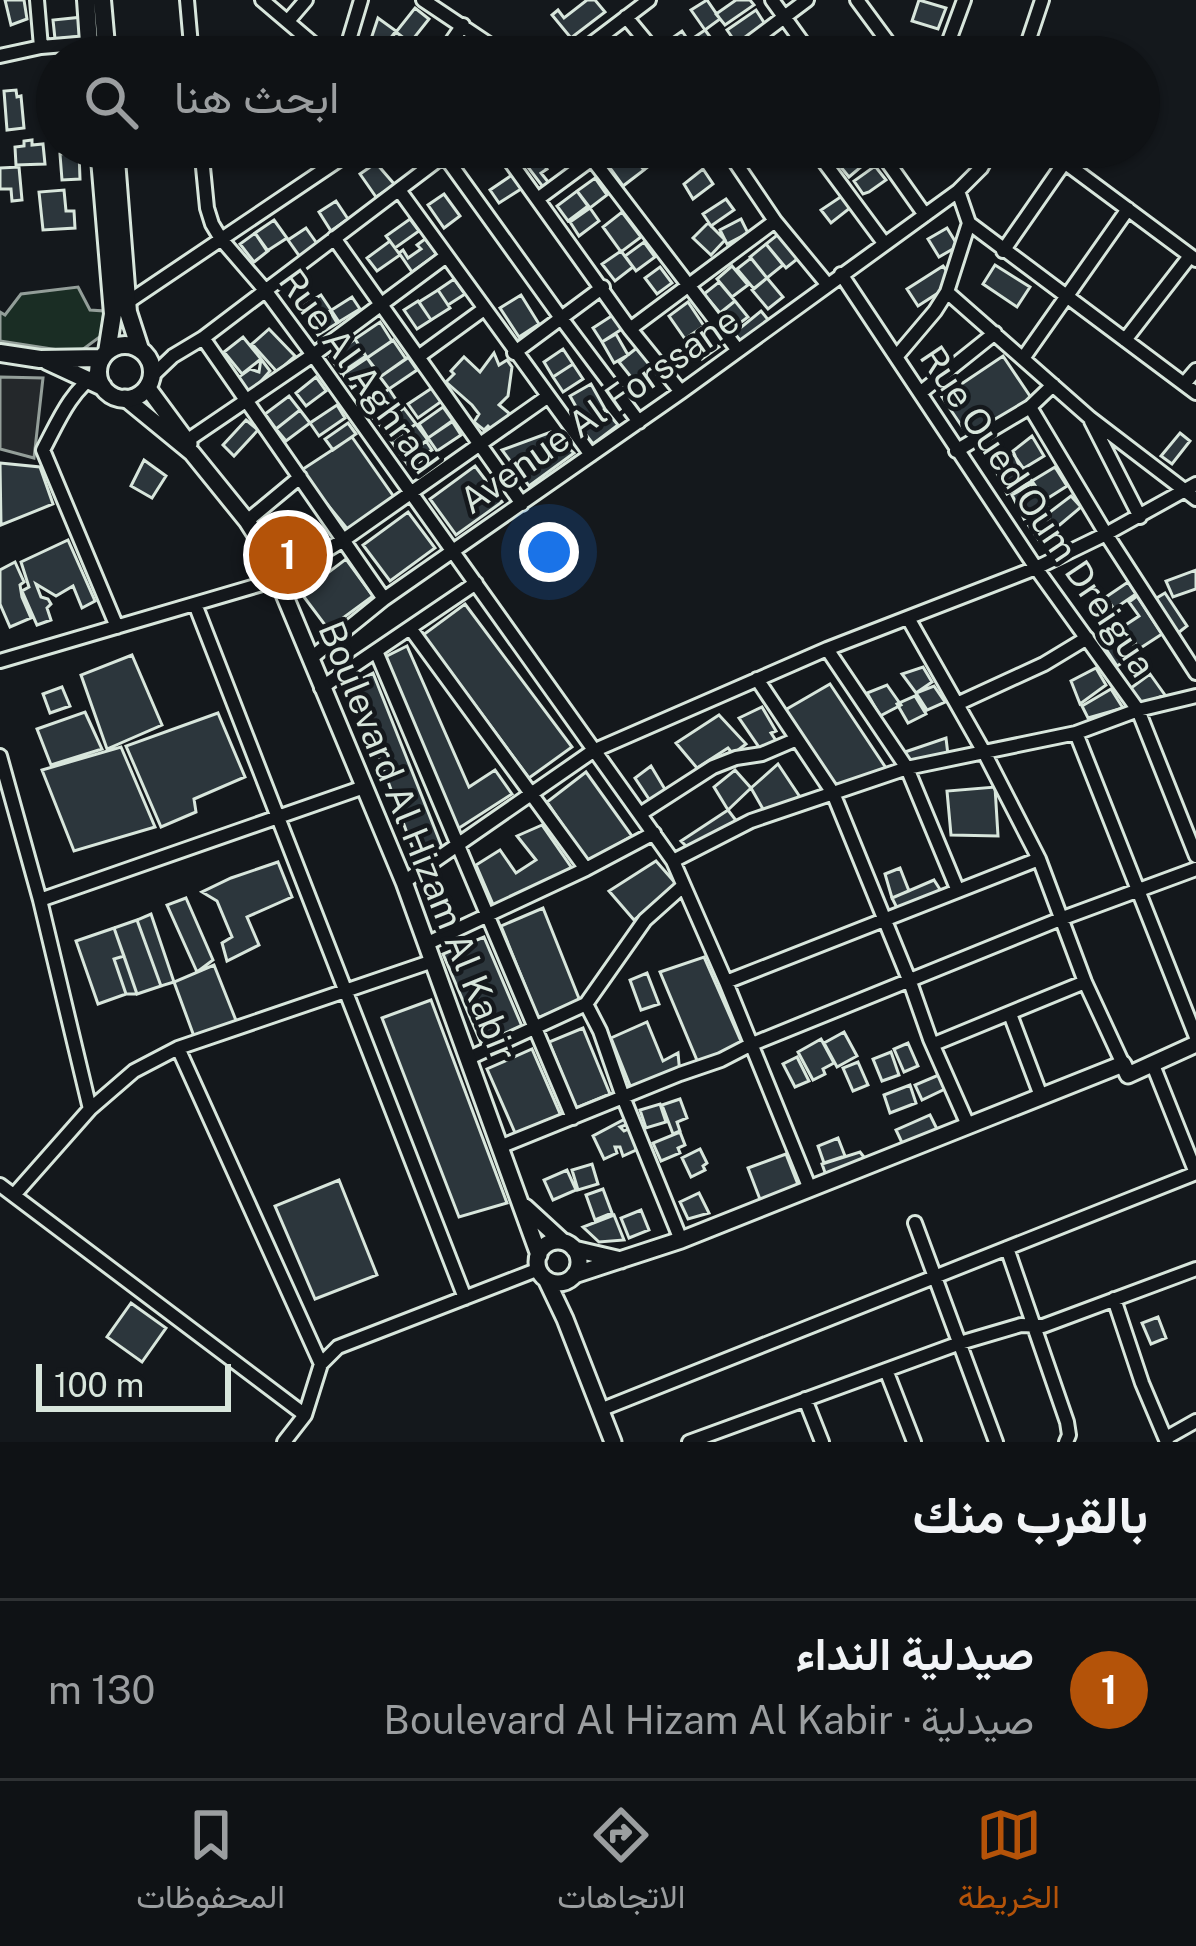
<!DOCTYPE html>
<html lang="ar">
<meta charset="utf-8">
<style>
body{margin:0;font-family:"Public Sans",Vazirmatn,sans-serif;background:#1d2022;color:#f1f3f6;direction:rtl}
.scale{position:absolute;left:36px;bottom:30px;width:195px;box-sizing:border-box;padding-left:12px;border:6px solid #d8e6dc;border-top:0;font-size:33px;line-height:42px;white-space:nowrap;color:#d8e6dc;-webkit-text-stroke:9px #14181c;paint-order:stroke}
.you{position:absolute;left:549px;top:552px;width:42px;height:42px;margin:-30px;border:9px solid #fff;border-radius:50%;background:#1a73e8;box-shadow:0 0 0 18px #1a73e833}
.badge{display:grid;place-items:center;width:78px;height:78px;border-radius:50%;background:#b45309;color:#fff;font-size:39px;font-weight:700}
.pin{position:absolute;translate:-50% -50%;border:6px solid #fff;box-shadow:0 3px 12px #0006}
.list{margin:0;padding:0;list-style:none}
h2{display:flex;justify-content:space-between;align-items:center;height:156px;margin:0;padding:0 48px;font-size:51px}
h2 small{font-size:39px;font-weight:400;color:#9b9ea0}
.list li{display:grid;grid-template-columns:78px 1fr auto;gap:36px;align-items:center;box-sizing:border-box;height:180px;padding:0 48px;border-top:3px solid #2f3234}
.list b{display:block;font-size:45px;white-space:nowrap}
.list p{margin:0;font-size:39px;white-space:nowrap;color:#9b9ea0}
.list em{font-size:39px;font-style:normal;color:#9b9ea0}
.icon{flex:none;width:66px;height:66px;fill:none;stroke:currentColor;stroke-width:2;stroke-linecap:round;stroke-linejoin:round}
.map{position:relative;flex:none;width:1196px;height:1442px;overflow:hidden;direction:ltr}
.search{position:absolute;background:#0f1215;box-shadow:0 3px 9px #0004;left:36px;right:36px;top:36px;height:132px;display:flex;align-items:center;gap:30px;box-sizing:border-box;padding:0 42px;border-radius:66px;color:#9b9ea0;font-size:45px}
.sheet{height:336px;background:#0f1215}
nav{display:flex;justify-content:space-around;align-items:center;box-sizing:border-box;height:168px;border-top:3px solid #2f3234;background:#0f1215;font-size:33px;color:#9b9ea0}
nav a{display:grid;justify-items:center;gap:6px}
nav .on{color:#b45309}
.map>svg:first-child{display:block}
.green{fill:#1a2d24;stroke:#939e99;stroke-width:3}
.parking{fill:#24282b;stroke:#939e99;stroke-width:3}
.building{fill:#2c363c;stroke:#d8e6dc;stroke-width:3}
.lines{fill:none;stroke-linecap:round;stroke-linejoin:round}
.minor-casing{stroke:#d8e6dc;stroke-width:18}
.tertiary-casing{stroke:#d8e6dc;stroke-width:21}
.secondary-casing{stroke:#d8e6dc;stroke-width:22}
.minor{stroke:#14181c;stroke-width:12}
.tertiary{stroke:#14181c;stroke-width:15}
.secondary{stroke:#14181c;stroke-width:16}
.labels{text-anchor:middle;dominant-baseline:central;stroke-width:9;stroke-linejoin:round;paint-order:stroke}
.street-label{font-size:36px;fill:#d8e6dc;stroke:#14181c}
</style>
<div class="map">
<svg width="1196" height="1442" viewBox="0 0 1196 1442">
<rect width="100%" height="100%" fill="#14181c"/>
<!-- green -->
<path class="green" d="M 78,287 L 90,310 L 104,311 L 101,336 L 78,353 L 0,341 L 0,312 L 5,315 L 21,294 Z"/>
<!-- parking -->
<path class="parking" d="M 0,377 L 43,378 L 34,458 L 0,449 Z"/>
<!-- building -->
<path class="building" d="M 5,0 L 24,0 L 27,19 L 11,25 Z
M 587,0 L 595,0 L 605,12 L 571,38 L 552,15 L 558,10 L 564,18 Z
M 707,0 L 720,19 L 705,30 L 691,10 Z
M 736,0 L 750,0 L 754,5 L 725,25 L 716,14 Z
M 919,0 L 946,8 L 938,29 L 912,21 Z
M 415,8 L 429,19 L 410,43 L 396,32 Z
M 756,10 L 765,24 L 741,50 L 727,30 Z
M 83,17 L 85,36 L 55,39 L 53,20 Z
M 378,18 L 396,31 L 380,52 L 370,42 Z
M 705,30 L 725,57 L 704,57 L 692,39 Z
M 682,31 L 694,49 L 682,57 L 675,57 L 665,43 Z
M 396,32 L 409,42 L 397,57 L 386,57 L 380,52 Z
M 16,90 L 17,97 L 21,96 L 24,128 L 7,130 L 4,91 Z
M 32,140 L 32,145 L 43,144 L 45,164 L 16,165 L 15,147 L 24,146 L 24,141 Z
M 519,147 L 531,147 L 547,169 L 541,173 L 549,183 L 543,187 L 515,150 Z
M 637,147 L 656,147 L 663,155 L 644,170 L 630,152 Z
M 861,149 L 868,161 L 849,177 L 840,166 Z
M 79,152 L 80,179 L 62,180 L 60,154 Z
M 630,152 L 644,170 L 623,186 L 610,168 Z
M 376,163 L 395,185 L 376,197 L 360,174 Z
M 875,166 L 886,180 L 869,192 L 863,194 L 854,181 Z
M 19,167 L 22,200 L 12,201 L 11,189 L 0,189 L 0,168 Z
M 703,169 L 713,184 L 693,199 L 684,184 Z
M 512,175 L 521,189 L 499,203 L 490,190 Z
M 595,178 L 607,195 L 590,208 L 577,191 Z
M 64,190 L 66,211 L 74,211 L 75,228 L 43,230 L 39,192 Z
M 577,191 L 588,206 L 568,221 L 557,206 Z
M 444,194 L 460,216 L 444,228 L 428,205 Z
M 842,196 L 850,208 L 831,223 L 821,210 Z
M 726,199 L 734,210 L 711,226 L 703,214 Z
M 336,201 L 348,219 L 331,231 L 319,212 Z
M 590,208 L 599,221 L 579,236 L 570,222 Z
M 622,212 L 641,237 L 621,252 L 603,227 Z
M 410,219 L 419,231 L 395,248 L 386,236 Z
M 741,219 L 748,233 L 727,244 L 720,230 Z
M 274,220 L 287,238 L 267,251 L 255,233 Z
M 708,223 L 725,240 L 711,255 L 693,238 Z
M 306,228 L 318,245 L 300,257 L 288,240 Z
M 947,228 L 958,246 L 939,257 L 928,239 Z
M 781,232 L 801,256 L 786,268 L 766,244 Z
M 255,233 L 268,251 L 254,262 L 240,244 Z
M 425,239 L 437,254 L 412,272 L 399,253 L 403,250 L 408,258 L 421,249 L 417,245 Z
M 390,241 L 400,255 L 377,271 L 367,258 Z
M 644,242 L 655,257 L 636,271 L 625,256 Z
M 766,244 L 783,265 L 767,278 L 750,257 Z
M 621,251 L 633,267 L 615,281 L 602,264 Z
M 751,258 L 767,278 L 754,289 L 737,269 Z
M 995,265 L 1030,287 L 1017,307 L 983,284 Z
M 732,266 L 748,285 L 732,297 L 717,279 Z
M 943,266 L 955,282 L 918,306 L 907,289 Z
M 660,267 L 672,283 L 657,294 L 645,278 Z
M 767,278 L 783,297 L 768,309 L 752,290 Z
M 454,279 L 465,294 L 448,305 L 438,290 Z
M 719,282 L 735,301 L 720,313 L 704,294 Z
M 438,290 L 450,308 L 431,320 L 419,302 Z
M 321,295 L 339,322 L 318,335 L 301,307 Z
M 521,295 L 539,324 L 519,337 L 500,308 Z
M 352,297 L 360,309 L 337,323 L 330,311 Z
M 418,301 L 431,320 L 417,329 L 404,310 Z
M 735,301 L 748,317 L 732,329 L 719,314 Z
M 688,302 L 704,326 L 685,339 L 669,316 Z
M 761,311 L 770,322 L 743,344 L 734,333 Z
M 613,315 L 622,329 L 602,342 L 593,328 Z
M 380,322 L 392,341 L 367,358 L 355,339 Z
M 704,326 L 719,347 L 702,359 L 687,338 Z
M 269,329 L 295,356 L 277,372 L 252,344 Z
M 616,334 L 628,355 L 614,363 L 602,342 Z
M 243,337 L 261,359 L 242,374 L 224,352 Z
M 355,339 L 366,356 L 341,373 L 330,357 Z
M 393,340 L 406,359 L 380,377 L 367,358 Z
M 638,347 L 653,367 L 635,382 L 619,362 Z
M 563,349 L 573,364 L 553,377 L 544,362 Z
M 494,353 L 499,365 L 507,360 L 512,367 L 508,396 L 499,405 L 510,414 L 494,432 L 488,426 L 484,430 L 474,422 L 479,414 L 472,405 L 446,382 L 454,374 L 451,371 L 464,357 L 480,372 Z
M 1003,356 L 1032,399 L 971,440 L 942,397 Z
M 408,357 L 417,370 L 389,389 L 380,377 Z
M 367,358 L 377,371 L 352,388 L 343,374 Z
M 261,359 L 270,371 L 248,396 L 236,379 L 250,369 L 259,372 Z
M 573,364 L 583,379 L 563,392 L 553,377 Z
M 316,377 L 326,391 L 306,406 L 296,393 Z
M 591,384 L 605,409 L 584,421 L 570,396 Z
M 432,388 L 442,401 L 418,418 L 408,404 Z
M 389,389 L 397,401 L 373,418 L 365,406 Z
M 289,396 L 300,410 L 276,429 L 265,414 Z
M 337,405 L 345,418 L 319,436 L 310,423 Z
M 443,407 L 453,421 L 428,438 L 419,424 Z
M 404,408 L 416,424 L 391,441 L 380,425 Z
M 605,409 L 618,425 L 593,444 L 580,427 Z
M 300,410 L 310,423 L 286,441 L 276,429 Z
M 246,420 L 258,430 L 234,456 L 223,445 Z
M 452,421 L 461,435 L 437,451 L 428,438 Z
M 348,423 L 356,434 L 333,450 L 325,439 Z
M 416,424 L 428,440 L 403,458 L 391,441 Z
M 551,432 L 574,453 L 529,486 L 502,450 Z
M 1180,433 L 1190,441 L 1172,464 L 1161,456 Z
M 1032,436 L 1044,456 L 1021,470 L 1013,451 Z
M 352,437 L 394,497 L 349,531 L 300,471 Z
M 426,441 L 432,450 L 427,453 L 430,457 L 411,469 L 403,458 Z
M 1014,455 L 1032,481 L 1007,494 L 994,467 Z
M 144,460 L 166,476 L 152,498 L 131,486 Z
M 0,463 L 40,467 L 53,504 L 1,525 Z
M 475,466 L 502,502 L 456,535 L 430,499 Z
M 1055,467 L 1067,486 L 1045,500 L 1032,481 Z
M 1031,484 L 1047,506 L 1024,519 L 1012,495 Z
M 1071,496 L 1081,507 L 1056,528 L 1046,515 Z
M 408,512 L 435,548 L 390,581 L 363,545 Z
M 1045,518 L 1059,529 L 1041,543 L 1029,526 Z
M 68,540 L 95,601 L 82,608 L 73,586 L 56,596 L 36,584 L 41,597 L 48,599 L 51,604 L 47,608 L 51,620 L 37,625 L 22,591 L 29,587 L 21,562 Z
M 346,559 L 373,596 L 328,629 L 301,593 Z
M 15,562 L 24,582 L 20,585 L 22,597 L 31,618 L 10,627 L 0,604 L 0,570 Z
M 1196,570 L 1196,589 L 1173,597 L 1166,581 Z
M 1128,582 L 1136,594 L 1114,609 L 1106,597 Z
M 1165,593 L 1187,626 L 1178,633 L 1155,599 Z
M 1137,596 L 1162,634 L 1139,649 L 1124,626 L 1139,616 L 1129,602 Z
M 465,604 L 572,747 L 529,778 L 423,635 Z
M 1123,630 L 1138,653 L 1117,666 L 1102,643 Z
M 407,646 L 469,787 L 495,770 L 512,794 L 456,830 L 383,658 Z
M 132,655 L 162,725 L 107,749 L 81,675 Z
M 923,667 L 932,682 L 916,693 L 902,674 Z
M 1096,668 L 1106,685 L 1080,704 L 1071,681 Z
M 373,673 L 442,847 L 417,860 L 352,684 Z
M 1150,674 L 1165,695 L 1138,706 L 1131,688 Z
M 830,684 L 890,774 L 833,793 L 780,713 Z
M 887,685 L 901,705 L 880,716 L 867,693 Z
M 934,686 L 945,702 L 927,710 L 916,693 Z
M 62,687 L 70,706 L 50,713 L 43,694 Z
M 1111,689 L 1123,708 L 1088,718 L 1082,706 Z
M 915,696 L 926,714 L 908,723 L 897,704 Z
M 762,707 L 776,731 L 771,733 L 777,742 L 761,750 L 739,718 Z
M 85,712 L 102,749 L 51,765 L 37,729 Z
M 218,713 L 245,777 L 194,799 L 196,812 L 161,827 L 126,746 Z
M 719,715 L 746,744 L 733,754 L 728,748 L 697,768 L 676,743 Z
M 946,738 L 948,755 L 912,767 L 905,752 Z
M 121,747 L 155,827 L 74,851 L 42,770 Z
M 778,764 L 800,797 L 767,816 L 751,788 Z
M 651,766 L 666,791 L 651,802 L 635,778 Z
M 735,770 L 751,788 L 728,810 L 714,787 Z
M 586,772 L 632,836 L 588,862 L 547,802 Z
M 995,787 L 998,836 L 951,835 L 947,791 Z
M 728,810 L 738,823 L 692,852 L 681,841 Z
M 542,825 L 576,874 L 495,909 L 476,865 L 500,850 L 516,873 L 536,860 L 517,836 Z
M 656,861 L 678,886 L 634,920 L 609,891 Z
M 278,862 L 292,897 L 247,917 L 259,945 L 227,961 L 222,943 L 232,937 L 217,901 L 202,892 L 231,878 Z
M 900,868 L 909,891 L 892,898 L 885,874 Z
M 934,880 L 943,894 L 900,914 L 892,898 Z
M 186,898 L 213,960 L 197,972 L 167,905 Z
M 543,908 L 580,1001 L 538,1018 L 501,926 Z
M 151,914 L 174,982 L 161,986 L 137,920 Z
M 137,920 L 161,986 L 137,994 L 114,928 Z
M 114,928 L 124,956 L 114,959 L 126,994 L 98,1004 L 76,941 Z
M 484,937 L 524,1031 L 483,1048 L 443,954 Z
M 124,956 L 137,994 L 126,994 L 114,959 Z
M 704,957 L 744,1048 L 699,1065 L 660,972 Z
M 214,965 L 237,1023 L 195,1039 L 174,982 Z
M 647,973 L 659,1004 L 641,1010 L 630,980 Z
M 431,1000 L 507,1203 L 459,1217 L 382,1018 Z
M 647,1022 L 663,1061 L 678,1053 L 680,1074 L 633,1093 L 611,1038 Z
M 583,1028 L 610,1094 L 576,1108 L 549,1042 Z
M 844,1032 L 857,1056 L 837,1067 L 824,1043 Z
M 821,1039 L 834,1063 L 823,1069 L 825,1074 L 813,1080 L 798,1052 Z
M 908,1043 L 918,1066 L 904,1072 L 894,1049 Z
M 532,1049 L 561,1116 L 516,1135 L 487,1069 Z
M 891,1052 L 899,1075 L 882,1081 L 873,1059 Z
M 797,1057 L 809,1081 L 795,1087 L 783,1064 Z
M 858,1062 L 868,1085 L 853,1091 L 843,1068 Z
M 941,1074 L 947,1088 L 922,1100 L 915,1085 Z
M 910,1085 L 916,1103 L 890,1113 L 884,1095 Z
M 680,1099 L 687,1118 L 677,1122 L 680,1131 L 673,1134 L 662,1105 Z
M 660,1104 L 666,1122 L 646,1128 L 640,1110 Z
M 930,1115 L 938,1131 L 904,1147 L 896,1130 Z
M 625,1119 L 629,1124 L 620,1127 L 624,1131 L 633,1127 L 636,1150 L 623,1156 L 620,1147 L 615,1147 L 617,1153 L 604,1159 L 593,1136 Z
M 680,1132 L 685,1145 L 678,1148 L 680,1153 L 661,1161 L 653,1143 Z
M 838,1138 L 845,1156 L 824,1163 L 818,1146 Z
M 700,1149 L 707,1163 L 703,1166 L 705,1170 L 691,1177 L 682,1158 Z
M 860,1152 L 867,1161 L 828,1181 L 822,1164 Z
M 786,1154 L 801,1192 L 763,1207 L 748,1168 Z
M 592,1164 L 598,1184 L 578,1190 L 572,1170 Z
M 567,1170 L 576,1190 L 553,1200 L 544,1180 Z
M 339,1180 L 377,1275 L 315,1299 L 275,1206 Z
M 603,1189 L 612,1213 L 595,1220 L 586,1195 Z
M 699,1193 L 709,1213 L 688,1219 L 680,1202 Z
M 641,1210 L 649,1230 L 629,1238 L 621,1218 Z
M 614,1215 L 624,1240 L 599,1242 L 583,1227 Z
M 131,1303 L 166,1328 L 142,1362 L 107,1337 Z
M 1158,1317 L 1166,1338 L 1151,1344 L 1142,1323 Z"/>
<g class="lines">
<!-- minor casing -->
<g class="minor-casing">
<path id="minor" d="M 37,0 L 41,47
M 187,0 L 192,57
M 262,0 L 329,57
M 423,0 L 508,57
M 772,0 L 813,57
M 857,0 L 899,57
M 626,17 L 659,57
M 288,21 L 306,0
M 0,56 L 41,47 L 89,43
M 344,57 L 361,0
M 441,57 L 463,25
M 574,57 L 649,0
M 731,57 L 807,0
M 943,57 L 964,0
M 1023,57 L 1042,0
M 201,147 L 207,208 L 212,224 L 221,239 L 265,290 L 313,355 L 673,861 L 726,982 L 810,1189
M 434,147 L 444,155 L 561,318 L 639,422
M 500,147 L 630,329 L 681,392
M 583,147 L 737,349
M 725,147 L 775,221 L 827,284
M 813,147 L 884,243
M 877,147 L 925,215
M 965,147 L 981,168
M 1044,147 L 1196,260
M 399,190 L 591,455
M 539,198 L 608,147
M 969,223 L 1196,393
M 334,238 L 522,504
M 1003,251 L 1064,163
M 841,274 L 1036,568 L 1138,710 L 1196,856
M 947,292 L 1090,418 L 1196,499
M 128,302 L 358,147
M 630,329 L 775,221
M 203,338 L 384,599
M 1125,340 L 1190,256
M 514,353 L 603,287
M 418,357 L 484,309
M 896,357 L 935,311 L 947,292 L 969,223 L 958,191 L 981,168 L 993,147
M 1024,357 L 1128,209
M 98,373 C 70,391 58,422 43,450 L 117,627
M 151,377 L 173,356 L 203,338 L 455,147
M 1184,384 L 1196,370
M 920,393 L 995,333
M 1030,407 L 1106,534 L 1196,673
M 1091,421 L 1140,517
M 181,440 L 188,440 L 313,355 L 445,257
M 956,451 L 1030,407 L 1053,385
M 247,521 L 300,477
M 195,604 L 465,1298
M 908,618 L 984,752 L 1039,859 L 1085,982 L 1123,1064
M 410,628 L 586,869
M 827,649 L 907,768 L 958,891
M 376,651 L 573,1118
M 310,659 L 384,599 L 681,392 L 958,191
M 0,661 L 279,579 L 345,539 L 547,397
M 757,679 L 833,793 L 910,982 L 930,1039 L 968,1125
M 321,688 L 476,583
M 957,704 L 1044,664 L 1087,638
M 1076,733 L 1196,1037
M 0,756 L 40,900 L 90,1109
M 640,814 L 713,767 L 736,758 L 762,754 L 797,739
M 673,861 L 751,821 L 907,768 L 1076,733 L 1138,710 L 1196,696
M 404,882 L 593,751 L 827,649 L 1036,568 L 1106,534 L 1196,484
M 40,900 L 364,787
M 426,944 L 586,869 L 654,833
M 726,982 L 1039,859
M 586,1004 L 600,1031 L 623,1097 L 681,1240
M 1010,1014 L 1041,1096
M 934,1044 L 1085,982
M 178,1048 L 321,1364
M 469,1058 L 586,1004 L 645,920 L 683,886
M 502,1146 L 680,1074 L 721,1060 L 750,1045 L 1063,918 L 1196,869
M 0,1185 L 305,1415
M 14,1195 L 90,1109 L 134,1071 L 178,1048 L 433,961
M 915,1223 L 996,1442
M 1007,1248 L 1067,1422 L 1069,1435 L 1066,1442
M 1114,1299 L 1142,1383 L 1167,1442
M 886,1370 L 914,1442
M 805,1399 L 822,1442
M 600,1410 L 1196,1173 L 1153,1065
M 1166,1438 L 1196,1421
M 284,1442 L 305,1415 L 321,1364 L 338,1347 L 539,1269
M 689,1442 L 960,1343 L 1021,1325 L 1043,1326 L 1196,1269"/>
</g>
<!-- tertiary casing -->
<g class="tertiary-casing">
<path id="tertiary" d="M 147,387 L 189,444
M 125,398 L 192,453 L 247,521 L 266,551 L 404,882 L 539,1255
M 525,1207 L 562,1241
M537 1262a21 21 0 1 1 42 0a21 21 0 1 1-42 0Z
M 574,1249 L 621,1260
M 574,1275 L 681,1240 L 1123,1064 L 1128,1075 L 1196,1044
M 546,1279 L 565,1319 L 613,1442"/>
</g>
<!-- secondary casing -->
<g class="secondary-casing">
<path id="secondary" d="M 86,0 L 90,57
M 102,0 L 107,57
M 99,147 L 113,314 L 107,352
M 115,147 L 128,312 L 140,349
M98 372a27 27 0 1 1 54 0a27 27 0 1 1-54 0Z
M 0,353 L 40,359 L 102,358
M 47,361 L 103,387"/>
</g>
<!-- minor -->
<use href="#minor" class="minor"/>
<!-- tertiary -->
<use href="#tertiary" class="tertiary"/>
<!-- secondary -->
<use href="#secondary" class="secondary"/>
</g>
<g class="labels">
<!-- street labels -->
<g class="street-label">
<text transform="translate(359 371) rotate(54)">Rue Al Aghrad</text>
<text transform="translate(599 410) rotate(-35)">Avenue Al Forssane</text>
<text transform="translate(1038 511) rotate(56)">Rue Oued Oum Dreigua</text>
<text transform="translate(418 841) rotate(68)">Boulevard Al Hizam Al Kabir</text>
</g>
</g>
</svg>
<div class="scale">100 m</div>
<div class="you"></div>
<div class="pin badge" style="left:288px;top:555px">1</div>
<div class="search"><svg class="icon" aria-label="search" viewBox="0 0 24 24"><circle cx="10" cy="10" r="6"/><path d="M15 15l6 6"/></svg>ابحث هنا</div>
</div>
<section class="sheet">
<h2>بالقرب منك<small></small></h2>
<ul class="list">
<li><span class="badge">1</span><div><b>صيدلية النداء</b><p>صيدلية · Boulevard Al Hizam Al Kabir</p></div><em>130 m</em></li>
</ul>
</section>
<nav>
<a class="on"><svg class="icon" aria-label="map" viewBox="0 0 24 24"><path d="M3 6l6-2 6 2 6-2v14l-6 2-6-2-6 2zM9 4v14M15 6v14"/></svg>الخريطة</a>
<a><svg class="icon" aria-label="directions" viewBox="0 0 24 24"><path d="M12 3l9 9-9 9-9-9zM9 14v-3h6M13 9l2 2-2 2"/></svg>الاتجاهات</a>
<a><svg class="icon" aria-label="saved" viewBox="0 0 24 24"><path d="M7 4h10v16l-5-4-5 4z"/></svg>المحفوظات</a>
</nav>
